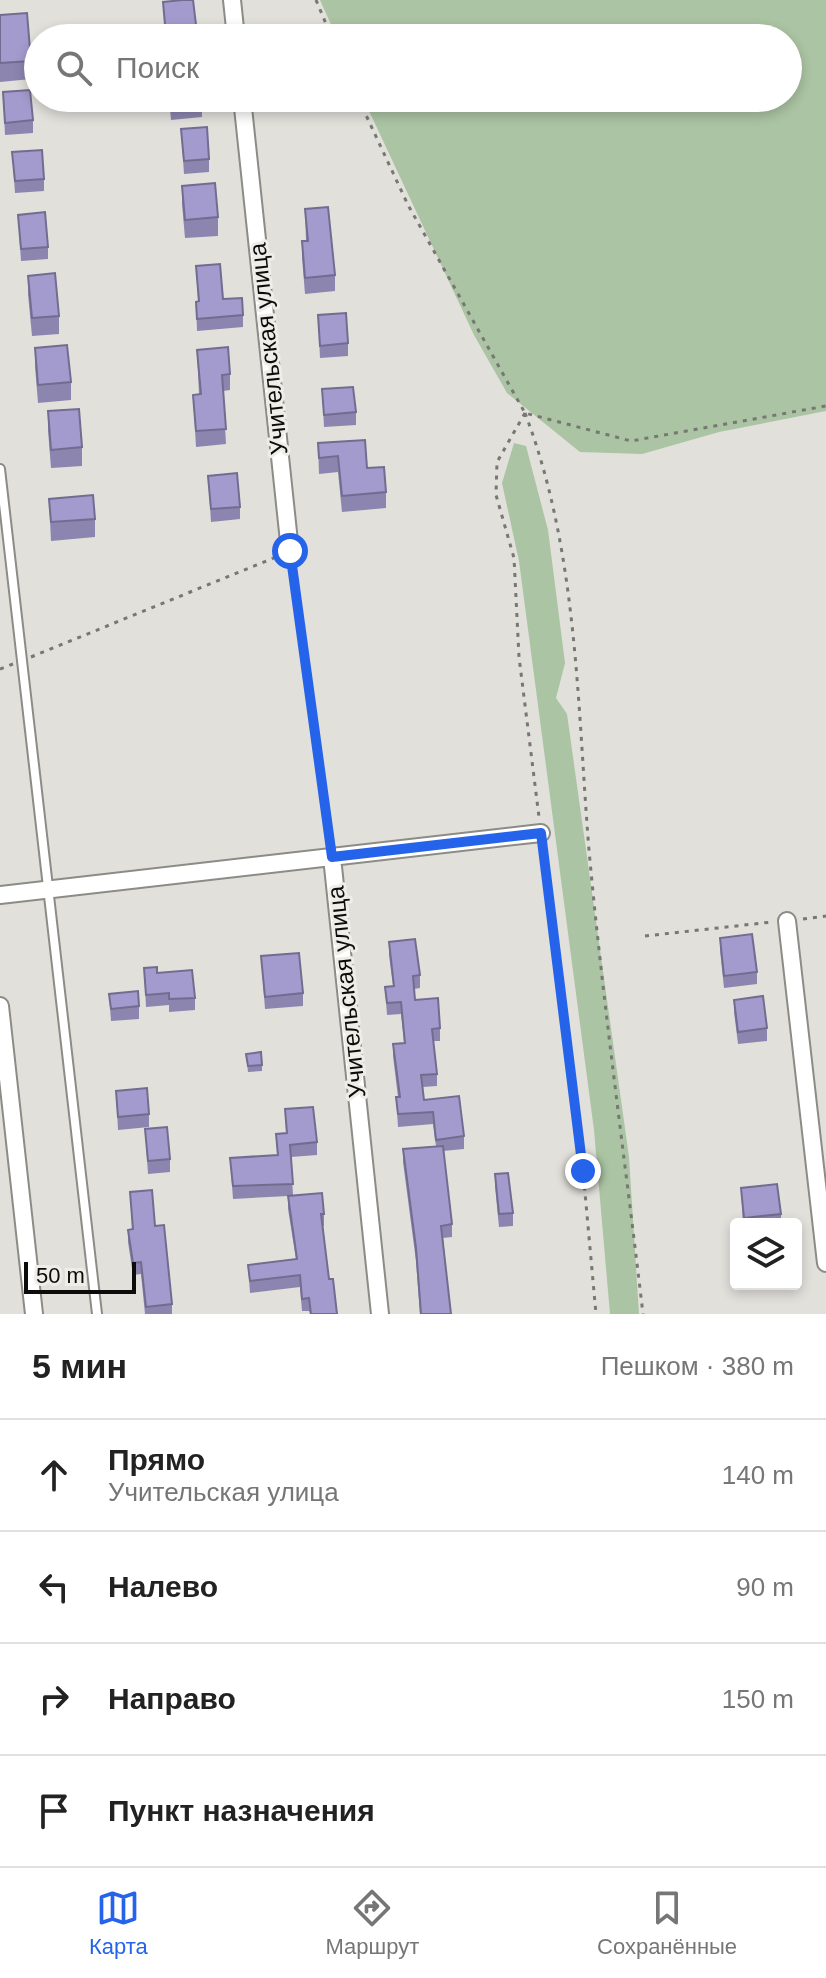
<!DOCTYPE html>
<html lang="ru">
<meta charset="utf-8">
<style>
body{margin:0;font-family:Arial,sans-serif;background:#f6f6f6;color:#222}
.controls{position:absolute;right:24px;bottom:24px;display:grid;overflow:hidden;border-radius:8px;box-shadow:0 4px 12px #0003}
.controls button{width:72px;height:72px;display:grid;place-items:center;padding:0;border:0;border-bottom:2px solid #e0e0e0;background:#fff;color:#222;font:40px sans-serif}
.scale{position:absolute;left:24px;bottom:20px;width:112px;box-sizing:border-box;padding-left:8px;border:4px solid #0c0c0a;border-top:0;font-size:22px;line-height:28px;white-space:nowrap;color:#0c0c0a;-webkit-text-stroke:6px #efede8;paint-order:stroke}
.stop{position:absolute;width:24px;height:24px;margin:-18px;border:6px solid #2563eb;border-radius:50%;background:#fff}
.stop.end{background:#2563eb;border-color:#fff;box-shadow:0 2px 8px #0008}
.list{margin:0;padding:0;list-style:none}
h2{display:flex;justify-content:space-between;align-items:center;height:104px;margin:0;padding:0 32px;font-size:34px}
h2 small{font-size:26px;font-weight:400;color:#767676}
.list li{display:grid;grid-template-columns:52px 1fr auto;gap:24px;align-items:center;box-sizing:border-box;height:112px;padding:0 32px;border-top:2px solid #e0e0e0}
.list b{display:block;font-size:30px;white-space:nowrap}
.list p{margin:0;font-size:26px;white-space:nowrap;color:#767676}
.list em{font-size:26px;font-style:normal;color:#767676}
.icon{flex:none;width:44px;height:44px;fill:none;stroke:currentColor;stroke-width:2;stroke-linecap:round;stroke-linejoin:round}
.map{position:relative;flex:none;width:826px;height:1314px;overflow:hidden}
.search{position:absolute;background:#fff;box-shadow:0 4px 12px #0003;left:24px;right:24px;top:24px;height:88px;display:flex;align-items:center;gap:20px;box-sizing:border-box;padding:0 28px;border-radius:44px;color:#767676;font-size:30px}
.sheet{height:552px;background:#fff}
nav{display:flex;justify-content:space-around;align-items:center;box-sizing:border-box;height:112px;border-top:2px solid #e0e0e0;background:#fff;font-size:22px;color:#767676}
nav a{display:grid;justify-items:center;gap:4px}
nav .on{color:#2563eb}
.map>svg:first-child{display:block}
.green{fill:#abc4a3}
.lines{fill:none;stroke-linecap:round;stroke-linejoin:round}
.lane-casing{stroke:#8c8b86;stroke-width:12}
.street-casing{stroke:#8c8b86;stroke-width:20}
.path{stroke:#777773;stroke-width:3;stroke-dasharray:4 6;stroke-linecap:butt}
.lane{stroke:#fff;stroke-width:8}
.street{stroke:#fff;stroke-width:16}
.wall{fill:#8c85b0}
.building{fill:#a39bcd;stroke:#726c90;stroke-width:2}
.route{stroke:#2563eb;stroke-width:10}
.labels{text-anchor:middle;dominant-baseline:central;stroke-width:6;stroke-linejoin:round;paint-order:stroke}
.street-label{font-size:24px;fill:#0c0c0a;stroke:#efede8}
</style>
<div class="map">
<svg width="826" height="1314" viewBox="0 0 826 1314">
<rect width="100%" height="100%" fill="#e1e0db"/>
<!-- green -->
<path class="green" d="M 320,0 L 826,0 L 826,411 L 719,432 L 642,454 L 580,452 L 507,393 L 474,335 L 363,98 L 788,98 L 788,38 L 337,38 Z
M 514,443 L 526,446 L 548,530 L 565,663 L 556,698 L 567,714 L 629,1157 L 639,1314 L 610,1314 L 594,1130 L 519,561 L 502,483 Z"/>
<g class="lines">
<!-- lane casing -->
<g class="lane-casing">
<path id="lane" d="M 0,469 L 97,1314"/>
</g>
<!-- street casing -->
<g class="street-casing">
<path id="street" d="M 232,0 L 236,38
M 242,98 L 290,551
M 332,857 L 380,1314
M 0,895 L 541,833
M 787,921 L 826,1263
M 0,1006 L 34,1314"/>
</g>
<!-- path -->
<path class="path" d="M 316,0 L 332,38
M 358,98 L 408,205 L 525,413 L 631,441 L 826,406
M 525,413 L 497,462 L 496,495 L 514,558 L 519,657 L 539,817
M 525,413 C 578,552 577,703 589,850 C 603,1005 625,1159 643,1314
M 292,564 L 330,841
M 31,657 L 276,557
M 0,669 L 13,664
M 543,849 L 583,1171 L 596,1314
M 803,919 L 826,916
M 645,936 L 772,922"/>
<!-- lane -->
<use href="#lane" class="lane"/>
<!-- street -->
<use href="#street" class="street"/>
</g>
<!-- wall -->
<path class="wall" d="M 163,2 L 197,33 L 197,38 L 165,38 Z
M 0,15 L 31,61 L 31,79 L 0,82 Z
M 3,92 L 33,120 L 33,133 L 5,135 Z
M 169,98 L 202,98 L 202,117 L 171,120 Z
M 181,129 L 209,159 L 209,172 L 184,174 Z
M 12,152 L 44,179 L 44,191 L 15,193 Z
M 182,186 L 218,217 L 218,236 L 185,238 L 182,204 Z
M 305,209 L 335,275 L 335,291 L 305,294 L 302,257 L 302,241 L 306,241 Z
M 18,215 L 48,247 L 48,259 L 21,261 Z
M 196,266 L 223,299 L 243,315 L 243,327 L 197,331 L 196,302 L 198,301 Z
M 28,276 L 59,316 L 59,334 L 32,336 L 28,294 Z
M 318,315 L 348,343 L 348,356 L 320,358 Z
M 35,348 L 71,382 L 71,400 L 38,403 L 35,366 Z
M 197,350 L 230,374 L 230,390 L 223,391 L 226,444 L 196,447 L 193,395 L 199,394 Z
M 322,389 L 356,412 L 356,425 L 324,427 Z
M 48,411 L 82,447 L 82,466 L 51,468 L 48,430 Z
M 318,443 L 367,468 L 386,492 L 386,508 L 342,512 L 338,472 L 319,474 Z
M 208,476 L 240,507 L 240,519 L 211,522 Z
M 49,499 L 95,519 L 95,537 L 51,541 Z
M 720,938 L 757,972 L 757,984 L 724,988 L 720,950 Z
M 389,942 L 420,975 L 420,988 L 414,989 L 415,1000 L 440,1028 L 440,1041 L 433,1041 L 437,1074 L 437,1086 L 423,1087 L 424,1100 L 464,1136 L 464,1149 L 443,1151 L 452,1224 L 452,1237 L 443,1238 L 451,1314 L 420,1314 L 416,1261 L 403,1162 L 403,1149 L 436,1146 L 433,1124 L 398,1127 L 396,1097 L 398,1097 L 393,1056 L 393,1044 L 404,1043 L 401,1014 L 387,1015 L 385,987 L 393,986 L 389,955 Z
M 261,956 L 303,993 L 303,1006 L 265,1009 Z
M 144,968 L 157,973 L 195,998 L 195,1010 L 169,1012 L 169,1005 L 146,1007 Z
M 109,994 L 139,1006 L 139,1019 L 111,1021 Z
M 734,1000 L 767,1028 L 767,1041 L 738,1044 L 734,1012 Z
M 246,1054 L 262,1065 L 262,1071 L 248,1072 Z
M 116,1091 L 149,1114 L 149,1127 L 118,1130 Z
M 285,1109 L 317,1142 L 317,1155 L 291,1157 L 293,1196 L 324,1214 L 324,1226 L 323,1226 L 329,1279 L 337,1314 L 310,1314 L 309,1311 L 302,1311 L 300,1287 L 250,1293 L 248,1265 L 296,1259 L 288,1209 L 288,1196 L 233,1199 L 230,1158 L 277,1155 L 276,1134 L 286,1133 Z
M 145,1129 L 170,1159 L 170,1172 L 148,1174 Z
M 495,1174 L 513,1213 L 513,1226 L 499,1227 L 495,1186 Z
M 741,1188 L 781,1214 L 781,1224 L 743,1224 Z
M 130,1192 L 155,1226 L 172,1304 L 172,1314 L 145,1314 L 141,1274 L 133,1275 L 128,1242 L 128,1230 L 132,1229 Z"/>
<!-- building -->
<path class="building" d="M 182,0 L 193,0 L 197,33 L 166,36 L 163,2 Z
M 27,13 L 31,61 L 0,63 L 0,15 Z
M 30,90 L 33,120 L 5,123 L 3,92 Z
M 171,98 L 202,98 L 202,99 L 171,102 Z
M 207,127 L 209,159 L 184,161 L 181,129 Z
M 42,150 L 44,179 L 15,181 L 12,152 Z
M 215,183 L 218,217 L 185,220 L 182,186 Z
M 328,207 L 335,275 L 305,278 L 302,241 L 308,241 L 305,209 Z
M 45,212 L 48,247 L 21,249 L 18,215 Z
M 220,264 L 223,299 L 242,298 L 243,315 L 197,319 L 196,302 L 199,301 L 196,266 Z
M 55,273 L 59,316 L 32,318 L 28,276 Z
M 346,313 L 348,343 L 320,346 L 318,315 Z
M 67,345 L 71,382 L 38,385 L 35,348 Z
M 228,347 L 230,374 L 222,375 L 226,429 L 196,431 L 193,395 L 201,394 L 197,350 Z
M 353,387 L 356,412 L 324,415 L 322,389 Z
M 79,409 L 82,447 L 51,450 L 48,411 Z
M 365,440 L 367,468 L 384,467 L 386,492 L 342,496 L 338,456 L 319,458 L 318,443 Z
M 237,473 L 240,507 L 211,509 L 208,476 Z
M 93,495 L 95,519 L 51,522 L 49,499 Z
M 752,934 L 757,972 L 724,976 L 720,938 Z
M 415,939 L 420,975 L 413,976 L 415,1000 L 438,998 L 440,1028 L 432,1029 L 437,1074 L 421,1075 L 424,1100 L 459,1096 L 464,1136 L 436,1140 L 433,1112 L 398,1114 L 396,1097 L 400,1097 L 393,1044 L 405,1043 L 401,1002 L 387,1003 L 385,987 L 394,986 L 389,942 Z
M 299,953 L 303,993 L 265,997 L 261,956 Z
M 157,967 L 157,973 L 192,970 L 195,998 L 169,999 L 169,993 L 146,995 L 144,968 Z
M 138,991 L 139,1006 L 111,1009 L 109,994 Z
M 763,996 L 767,1028 L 738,1032 L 734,1000 Z
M 261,1052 L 262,1065 L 248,1066 L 246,1054 Z
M 147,1088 L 149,1114 L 118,1117 L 116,1091 Z
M 313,1107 L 317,1142 L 290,1145 L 293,1184 L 233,1186 L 230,1158 L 278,1155 L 276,1134 L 287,1133 L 285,1109 Z
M 167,1127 L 170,1159 L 148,1161 L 145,1129 Z
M 443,1146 L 452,1224 L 441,1226 L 451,1314 L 421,1314 L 416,1248 L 403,1149 Z
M 508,1173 L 513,1213 L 499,1214 L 495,1174 Z
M 777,1184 L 781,1214 L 744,1218 L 741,1188 Z
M 152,1190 L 155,1226 L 164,1225 L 172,1304 L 146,1307 L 141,1262 L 133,1263 L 128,1230 L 133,1229 L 130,1192 Z
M 322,1193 L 324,1214 L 321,1214 L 329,1279 L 333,1279 L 337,1314 L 311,1314 L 309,1298 L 302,1299 L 300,1275 L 250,1281 L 248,1265 L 297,1259 L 288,1196 Z"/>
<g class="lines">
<!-- route -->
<path class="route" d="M 290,551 L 332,857 L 541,833 L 583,1171"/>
</g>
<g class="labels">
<!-- street labels -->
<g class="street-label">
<text transform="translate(268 349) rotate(-96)">Учительская улица</text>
<text transform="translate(346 992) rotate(-96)">Учительская улица</text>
</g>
</g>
</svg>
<div class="controls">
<button><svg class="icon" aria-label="layers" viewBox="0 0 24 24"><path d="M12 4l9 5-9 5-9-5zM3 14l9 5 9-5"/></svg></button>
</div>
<div class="scale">50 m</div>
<div class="stop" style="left:290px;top:551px"></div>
<div class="stop end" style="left:583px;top:1171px"></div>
<div class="search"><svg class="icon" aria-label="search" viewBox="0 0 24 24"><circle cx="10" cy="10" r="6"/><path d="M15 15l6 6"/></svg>Поиск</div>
</div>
<section class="sheet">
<h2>5 мин<small>Пешком · 380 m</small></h2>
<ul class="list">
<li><svg class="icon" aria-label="ahead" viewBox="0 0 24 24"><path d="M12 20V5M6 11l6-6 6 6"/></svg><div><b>Прямо</b><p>Учительская улица</p></div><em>140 m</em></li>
<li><svg class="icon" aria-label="left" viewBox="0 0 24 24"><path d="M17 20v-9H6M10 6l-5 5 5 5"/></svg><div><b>Налево</b></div><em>90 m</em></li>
<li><svg class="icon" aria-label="right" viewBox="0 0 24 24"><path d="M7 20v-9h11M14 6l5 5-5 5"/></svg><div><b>Направо</b></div><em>150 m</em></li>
<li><svg class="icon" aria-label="arrive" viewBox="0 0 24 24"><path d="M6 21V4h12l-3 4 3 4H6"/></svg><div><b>Пункт назначения</b></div></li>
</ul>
</section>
<nav>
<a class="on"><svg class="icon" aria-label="map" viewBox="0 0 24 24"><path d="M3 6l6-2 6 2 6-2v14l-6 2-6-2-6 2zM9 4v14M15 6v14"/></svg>Карта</a>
<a><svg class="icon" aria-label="directions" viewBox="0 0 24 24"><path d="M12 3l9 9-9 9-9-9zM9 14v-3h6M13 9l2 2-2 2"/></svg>Маршрут</a>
<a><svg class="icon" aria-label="saved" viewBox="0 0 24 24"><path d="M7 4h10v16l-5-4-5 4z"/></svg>Сохранённые</a>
</nav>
